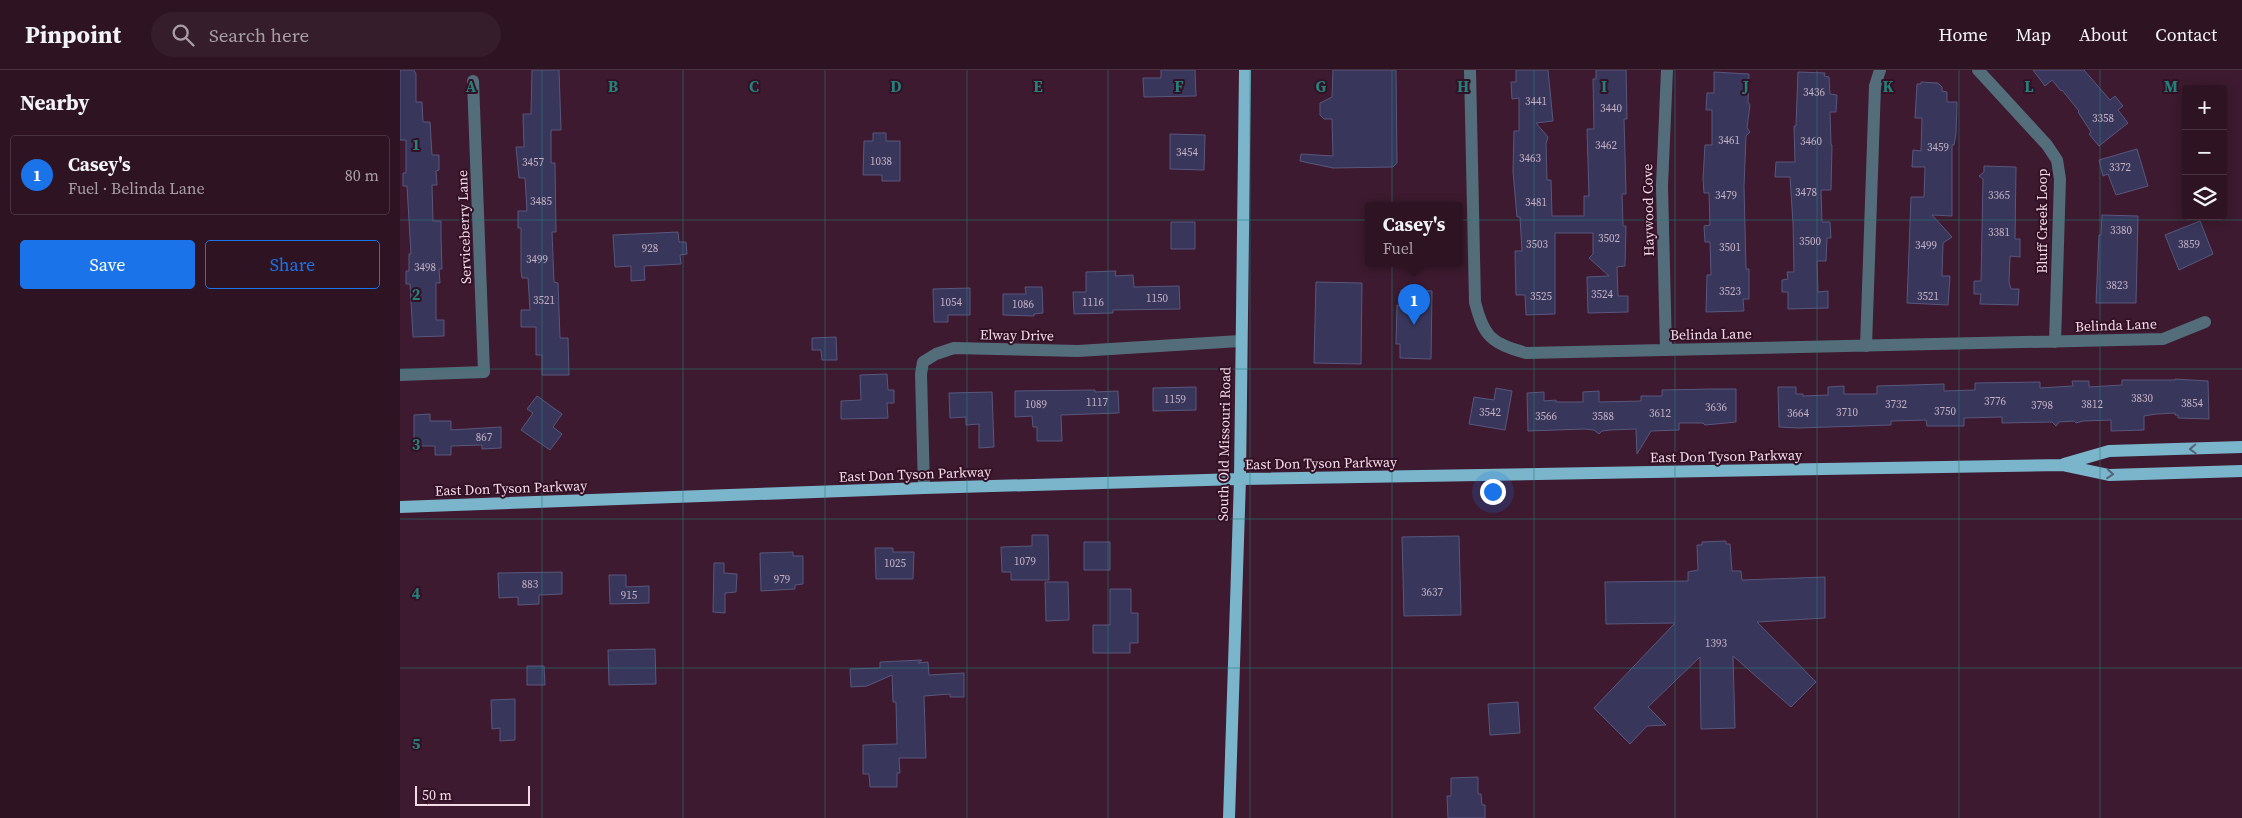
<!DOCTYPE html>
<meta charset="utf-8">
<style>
body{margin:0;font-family:"Source Serif 4",serif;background:#361d2b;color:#f1f3f6}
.controls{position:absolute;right:15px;top:15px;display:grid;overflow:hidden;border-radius:5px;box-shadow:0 2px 12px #0003}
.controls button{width:45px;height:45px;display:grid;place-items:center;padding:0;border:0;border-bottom:1px solid #493341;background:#2e1423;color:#f1f3f6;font:25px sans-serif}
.scale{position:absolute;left:15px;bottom:12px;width:115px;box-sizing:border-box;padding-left:5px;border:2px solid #f3dae7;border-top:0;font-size:14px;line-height:18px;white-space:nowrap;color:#f3dae7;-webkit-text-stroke:4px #321025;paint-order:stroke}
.you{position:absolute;left:1092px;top:421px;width:18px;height:18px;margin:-12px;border:4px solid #fff;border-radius:50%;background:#1a73e8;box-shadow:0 0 0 8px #1a73e833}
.badge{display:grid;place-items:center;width:32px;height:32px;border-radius:50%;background:#1a73e8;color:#fff;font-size:16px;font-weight:700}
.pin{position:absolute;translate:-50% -41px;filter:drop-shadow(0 1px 2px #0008)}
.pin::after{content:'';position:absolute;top:26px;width:18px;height:15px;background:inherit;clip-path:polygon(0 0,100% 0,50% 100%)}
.popup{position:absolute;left:965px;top:132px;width:98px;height:65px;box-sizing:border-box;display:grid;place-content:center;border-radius:5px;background:#2e1423;filter:drop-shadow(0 1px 4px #0005);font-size:16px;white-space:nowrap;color:#a79ea6}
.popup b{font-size:19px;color:#f1f3f6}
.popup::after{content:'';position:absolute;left:50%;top:100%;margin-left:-10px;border:10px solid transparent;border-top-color:#2e1423}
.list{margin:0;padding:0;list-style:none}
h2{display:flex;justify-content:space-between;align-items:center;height:65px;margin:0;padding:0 20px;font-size:21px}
h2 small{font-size:16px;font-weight:400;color:#a79ea6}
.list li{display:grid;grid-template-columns:32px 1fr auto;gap:15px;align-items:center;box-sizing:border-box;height:80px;margin:0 10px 10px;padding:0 10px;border:1px solid #493341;border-radius:5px}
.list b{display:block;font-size:19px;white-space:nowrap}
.list p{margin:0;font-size:16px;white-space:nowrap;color:#a79ea6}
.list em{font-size:16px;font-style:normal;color:#a79ea6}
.actions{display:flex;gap:10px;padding:15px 20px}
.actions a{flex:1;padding:11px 0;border:1px solid #1a73e8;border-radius:5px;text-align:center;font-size:18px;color:#1a73e8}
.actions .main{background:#1a73e8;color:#fff}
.icon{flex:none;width:28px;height:28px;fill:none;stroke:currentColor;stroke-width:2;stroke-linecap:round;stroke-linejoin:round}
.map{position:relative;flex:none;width:1842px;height:748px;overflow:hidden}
header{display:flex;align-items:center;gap:30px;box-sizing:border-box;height:70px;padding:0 25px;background:#2e1423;border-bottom:1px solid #493341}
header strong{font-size:24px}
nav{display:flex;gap:28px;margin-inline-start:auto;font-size:18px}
.search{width:350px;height:45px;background:#361d2b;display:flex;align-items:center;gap:12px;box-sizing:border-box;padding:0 18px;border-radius:28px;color:#a79ea6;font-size:19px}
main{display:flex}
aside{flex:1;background:#2e1423}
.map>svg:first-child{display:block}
.building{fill:#38365b;stroke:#58577e}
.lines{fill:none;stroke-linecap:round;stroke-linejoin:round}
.minor{stroke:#536e7a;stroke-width:12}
.major{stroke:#7ab5cc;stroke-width:12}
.oneway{stroke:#566278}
.grid{fill:none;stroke:#26807a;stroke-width:1;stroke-opacity:0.55}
.labels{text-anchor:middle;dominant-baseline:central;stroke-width:4;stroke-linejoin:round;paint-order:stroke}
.number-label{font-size:11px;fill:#c4b1c4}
.street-label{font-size:14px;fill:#f3dae7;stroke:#321025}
.grid-label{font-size:16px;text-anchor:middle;font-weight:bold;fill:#26807a;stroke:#321025;stroke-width:4;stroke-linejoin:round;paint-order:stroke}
</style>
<header>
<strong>Pinpoint</strong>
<div class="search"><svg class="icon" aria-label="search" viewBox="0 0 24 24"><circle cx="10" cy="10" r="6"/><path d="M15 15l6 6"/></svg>Search here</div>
<nav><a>Home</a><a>Map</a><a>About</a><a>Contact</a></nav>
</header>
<main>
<aside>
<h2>Nearby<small></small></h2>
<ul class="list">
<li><span class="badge">1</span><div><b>Casey's</b><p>Fuel · Belinda Lane</p></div><em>80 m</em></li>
</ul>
<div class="actions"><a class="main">Save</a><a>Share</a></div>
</aside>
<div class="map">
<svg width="1842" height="748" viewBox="0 0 1842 748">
<rect width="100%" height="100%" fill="#3d1a2f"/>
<!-- building -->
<path class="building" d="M 0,0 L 14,0 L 16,4 L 16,32 L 22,32 L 23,52 L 30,52 L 32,85 L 39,85 L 39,100 L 36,101 L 37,115 L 32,115 L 33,151 L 41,151 L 41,167 L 42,199 L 39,199 L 40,213 L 36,213 L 36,250 L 44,250 L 44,266 L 13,267 L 10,214 L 6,214 L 6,201 L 9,201 L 9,184 L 11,184 L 7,116 L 3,116 L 3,103 L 6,103 L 6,70 L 0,70 Z
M 132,0 L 159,0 L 161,60 L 151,60 L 151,93 L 155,93 L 156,162 L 152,162 L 154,212 L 158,213 L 160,268 L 168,268 L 169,305 L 142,305 L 142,285 L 136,285 L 136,257 L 121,257 L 121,240 L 130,240 L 128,208 L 122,208 L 121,201 L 121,158 L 118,158 L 118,141 L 127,141 L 125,108 L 119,108 L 116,77 L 124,77 L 123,44 L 131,44 Z
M 761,0 L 795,0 L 796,26 L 744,27 L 743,8 L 761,8 Z
M 933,0 L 996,0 L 997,93 L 993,97 L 933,98 L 900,91 L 901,84 L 933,86 L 932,49 L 924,49 L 920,45 L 920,33 L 932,27 Z
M 1116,0 L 1148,0 L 1153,51 L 1136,53 L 1148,67 L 1146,74 L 1147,110 L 1151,110 L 1152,146 L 1184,146 L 1184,126 L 1189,126 L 1187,59 L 1194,59 L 1193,9 L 1196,9 L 1196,0 L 1226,0 L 1227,49 L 1224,49 L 1226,124 L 1222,124 L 1223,156 L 1226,156 L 1225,196 L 1217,197 L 1218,226 L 1228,226 L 1228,242 L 1188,243 L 1187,207 L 1209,206 L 1189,188 L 1193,184 L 1193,163 L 1155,163 L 1155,244 L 1126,245 L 1125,225 L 1116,225 L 1115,181 L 1122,181 L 1120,147 L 1117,147 L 1113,102 L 1114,61 L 1119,61 L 1119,28 L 1112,29 L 1111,12 L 1116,12 Z
M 1633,0 L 1684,0 L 1710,30 L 1715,26 L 1723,36 L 1718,40 L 1728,53 L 1699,76 L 1689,64 L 1691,62 L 1678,42 L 1679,41 L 1662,20 L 1661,21 L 1652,10 L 1645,16 Z
M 1314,2 L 1349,4 L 1348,32 L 1350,35 L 1347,58 L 1350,62 L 1346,66 L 1344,116 L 1346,199 L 1349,199 L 1349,229 L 1343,229 L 1344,241 L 1306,242 L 1307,205 L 1311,205 L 1310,172 L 1305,172 L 1304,156 L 1310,155 L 1309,123 L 1304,123 L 1303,109 L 1305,75 L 1312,75 L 1312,40 L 1306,40 L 1307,23 L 1314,23 Z
M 1398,2 L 1425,3 L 1424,6 L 1429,7 L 1430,24 L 1437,25 L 1436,42 L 1430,42 L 1431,75 L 1432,75 L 1431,120 L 1421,120 L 1422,152 L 1430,152 L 1431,168 L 1427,168 L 1426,191 L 1417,191 L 1418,222 L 1428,221 L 1428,238 L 1388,239 L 1388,222 L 1382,222 L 1382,210 L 1388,209 L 1387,202 L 1394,202 L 1393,153 L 1390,107 L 1375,107 L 1376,92 L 1395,92 L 1394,56 L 1396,56 Z
M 1521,12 L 1538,13 L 1542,17 L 1542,21 L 1547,22 L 1547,32 L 1557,32 L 1556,64 L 1554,75 L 1552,75 L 1552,146 L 1532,145 L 1552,167 L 1543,173 L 1542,206 L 1550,206 L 1548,235 L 1507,233 L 1511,127 L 1524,127 L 1525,97 L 1512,97 L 1513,80 L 1521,81 L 1522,48 L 1515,48 L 1517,14 L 1521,14 Z
M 473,63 L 486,63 L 486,71 L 500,71 L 500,111 L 482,111 L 482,105 L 463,105 L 464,71 L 473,71 Z
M 770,64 L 805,65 L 804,100 L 770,99 Z
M 1737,79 L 1748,116 L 1716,125 L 1708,104 L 1703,106 L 1699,90 Z
M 1584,96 L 1616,97 L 1615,169 L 1620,169 L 1620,187 L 1610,186 L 1609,212 L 1611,219 L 1619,219 L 1618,235 L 1580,234 L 1581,224 L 1574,224 L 1574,211 L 1581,211 L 1583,109 L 1579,106 L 1584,102 Z
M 1702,145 L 1738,146 L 1736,233 L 1696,233 L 1699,165 L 1701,165 Z
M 1800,151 L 1813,184 L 1779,200 L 1765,165 Z
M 771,152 L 795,152 L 795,179 L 771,179 Z
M 278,162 L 279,172 L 286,172 L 287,184 L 280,185 L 281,194 L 244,196 L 245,210 L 231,211 L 231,196 L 215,197 L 213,165 Z
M 716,201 L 715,206 L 733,205 L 734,217 L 779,216 L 780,239 L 713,240 L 713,243 L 674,244 L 673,222 L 686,222 L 686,202 Z
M 916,212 L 962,213 L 961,294 L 914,293 Z
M 625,217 L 642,217 L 643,243 L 634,244 L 634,246 L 603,245 L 603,224 L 626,224 Z
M 570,218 L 570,245 L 548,245 L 548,252 L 534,252 L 533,219 Z
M 1001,220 L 1032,221 L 1031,289 L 1000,288 L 1000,274 L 996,274 L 997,235 L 1001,236 Z
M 436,267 L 437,290 L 422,290 L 421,280 L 412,280 L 412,268 Z
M 487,304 L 488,320 L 494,320 L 494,333 L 487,333 L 488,348 L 441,349 L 441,331 L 461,330 L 460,305 Z
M 1775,309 L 1808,311 L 1809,349 L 1778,348 L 1778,345 L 1775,345 L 1775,343 L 1756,344 L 1744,346 L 1744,360 L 1711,361 L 1711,350 L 1683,351 L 1676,353 L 1674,351 L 1659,352 L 1656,356 L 1652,352 L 1602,353 L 1602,347 L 1564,348 L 1564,356 L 1527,356 L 1526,350 L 1491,351 L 1491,355 L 1398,358 L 1379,357 L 1378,317 L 1396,317 L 1396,324 L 1403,324 L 1403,326 L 1428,325 L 1428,317 L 1444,316 L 1444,324 L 1477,324 L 1477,316 L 1544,314 L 1544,321 L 1575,320 L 1575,313 L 1640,312 L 1640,318 L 1673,316 L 1672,311 L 1689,311 L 1689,317 L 1722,315 L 1722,310 L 1775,310 Z
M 796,317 L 796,340 L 753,341 L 753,318 Z
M 1096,318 L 1112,321 L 1105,360 L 1069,354 L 1074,327 L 1094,330 Z
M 1312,319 L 1336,319 L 1336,352 L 1305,355 L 1303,353 L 1279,353 L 1279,360 L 1251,361 L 1237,384 L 1236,359 L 1210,360 L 1202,361 L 1199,364 L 1194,360 L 1184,359 L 1128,361 L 1127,323 L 1144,322 L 1144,331 L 1156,330 L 1156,332 L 1183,332 L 1183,322 L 1199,321 L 1199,332 L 1241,331 L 1241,326 L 1262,326 L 1262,320 Z
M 695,320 L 695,322 L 718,321 L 719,343 L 661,345 L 662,371 L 637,371 L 637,357 L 633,357 L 632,346 L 615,347 L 615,321 Z
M 592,322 L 594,377 L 579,378 L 579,354 L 566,355 L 566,347 L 550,348 L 549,323 Z
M 137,326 L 162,344 L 153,357 L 162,364 L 150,380 L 121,360 L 133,343 L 127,339 Z
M 30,344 L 30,351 L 51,351 L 51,360 L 101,357 L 101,378 L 82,379 L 82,375 L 51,376 L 51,385 L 35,385 L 35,376 L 14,376 L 14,345 Z
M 632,465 L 648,465 L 649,510 L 611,510 L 611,502 L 602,502 L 601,477 L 632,476 Z
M 1059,466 L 1061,545 L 1004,546 L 1002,467 Z
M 1326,471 L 1326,474 L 1330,474 L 1332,501 L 1341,501 L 1342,510 L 1425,507 L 1425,548 L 1357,552 L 1416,612 L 1391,637 L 1333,586 L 1335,658 L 1301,659 L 1300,587 L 1248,637 L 1266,655 L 1247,656 L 1230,674 L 1194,638 L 1275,553 L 1206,554 L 1205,512 L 1288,511 L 1288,502 L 1298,500 L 1297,475 L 1302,475 L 1302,472 Z
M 684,472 L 710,472 L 710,500 L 684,500 Z
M 475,478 L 493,478 L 493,482 L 514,482 L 513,509 L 476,509 Z
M 393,482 L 393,486 L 403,486 L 403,514 L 395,515 L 395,519 L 361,521 L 360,483 Z
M 314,493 L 324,493 L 324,503 L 337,504 L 336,522 L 325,523 L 325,543 L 313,542 Z
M 162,502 L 162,524 L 139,525 L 139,534 L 118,535 L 118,527 L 99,528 L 98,503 Z
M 209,505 L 226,505 L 226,517 L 249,516 L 249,533 L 210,534 Z
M 645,512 L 668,512 L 669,550 L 646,551 Z
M 710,519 L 731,519 L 731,543 L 738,543 L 738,573 L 730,573 L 730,583 L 693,583 L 693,555 L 710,555 Z
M 255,579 L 256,614 L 209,615 L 208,580 Z
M 522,590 L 518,593 L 528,592 L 529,605 L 564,603 L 564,627 L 550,627 L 550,624 L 524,626 L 526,688 L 499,688 L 500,703 L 497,703 L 497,717 L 470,717 L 469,704 L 463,704 L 463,675 L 497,674 L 496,632 L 493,632 L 492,605 L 467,616 L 451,617 L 450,599 L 480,598 L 480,592 Z
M 127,596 L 144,596 L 145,615 L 127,615 Z
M 115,629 L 115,670 L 100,671 L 100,658 L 92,659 L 91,630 Z
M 1118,632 L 1120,663 L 1090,665 L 1088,634 Z
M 1078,707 L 1078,724 L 1081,724 L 1082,735 L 1085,735 L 1085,748 L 1048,748 L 1047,726 L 1051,726 L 1051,708 Z"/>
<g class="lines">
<!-- minor -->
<path class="minor" d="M 1070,0 L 1075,232 C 1084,268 1092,273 1126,283 L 1763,269 L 1805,252
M 1578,0 L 1647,75 L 1657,90 L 1660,109 L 1655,272
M 1466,276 L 1475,16 L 1480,0
M 1266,280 L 1262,116 L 1267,0
M 0,305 L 84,302 L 73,11
M 524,418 L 521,304 L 523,292 L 536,284 L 554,278 L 678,281 L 840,271"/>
<!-- major -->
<path class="major" d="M 1664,394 L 1709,381 L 1842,377
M 0,437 L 524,418 L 840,409 L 1662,395 L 1709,405 L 1842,401
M 829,748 L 840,409 L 845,0"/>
</g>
<!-- one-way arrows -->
<defs><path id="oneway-chevron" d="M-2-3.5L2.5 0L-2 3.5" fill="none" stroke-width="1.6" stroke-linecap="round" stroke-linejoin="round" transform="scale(1.25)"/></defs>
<g class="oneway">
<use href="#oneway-chevron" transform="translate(1793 379) rotate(178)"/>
<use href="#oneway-chevron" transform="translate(1710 404) rotate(5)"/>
</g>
<!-- grid -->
<path class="grid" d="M 142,0 L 142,748M 283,0 L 283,748M 425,0 L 425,748M 567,0 L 567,748M 708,0 L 708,748M 850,0 L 850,748M 992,0 L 992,748M 1134,0 L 1134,748M 1275,0 L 1275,748M 1417,0 L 1417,748M 1559,0 L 1559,748M 1700,0 L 1700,748M 0,150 L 1842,150M 0,299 L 1842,299M 0,449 L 1842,449M 0,598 L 1842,598"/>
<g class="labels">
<!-- number labels -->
<g class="number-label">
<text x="1414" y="22">3436</text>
<text x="1136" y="31">3441</text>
<text x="1211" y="38">3440</text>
<text x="1703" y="48">3358</text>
<text x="1329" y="70">3461</text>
<text x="1411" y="71">3460</text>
<text x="1206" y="75">3462</text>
<text x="1538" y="77">3459</text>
<text x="787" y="82">3454</text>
<text x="1130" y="88">3463</text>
<text x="481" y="91">1038</text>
<text x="133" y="92">3457</text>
<text x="1720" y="97">3372</text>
<text x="1406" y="122">3478</text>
<text x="1326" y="125">3479</text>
<text x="1599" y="125">3365</text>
<text x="141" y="131">3485</text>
<text x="1136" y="132">3481</text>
<text x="1721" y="160">3380</text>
<text x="1599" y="162">3381</text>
<text x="1209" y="168">3502</text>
<text x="1410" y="171">3500</text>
<text x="1137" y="174">3503</text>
<text x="1789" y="174">3859</text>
<text x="1526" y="175">3499</text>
<text x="1330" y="177">3501</text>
<text x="250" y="178">928</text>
<text x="137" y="189">3499</text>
<text x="25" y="197">3498</text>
<text x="1717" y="215">3823</text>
<text x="1330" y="221">3523</text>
<text x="1202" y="224">3524</text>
<text x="1141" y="226">3525</text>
<text x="1528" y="226">3521</text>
<text x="757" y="228">1150</text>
<text x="144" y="230">3521</text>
<text x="551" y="232">1054</text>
<text x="693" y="232">1116</text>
<text x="623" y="234">1086</text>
<text x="1742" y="328">3830</text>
<text x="775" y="329">1159</text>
<text x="1595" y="331">3776</text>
<text x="697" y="332">1117</text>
<text x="1792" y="333">3854</text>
<text x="636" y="334">1089</text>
<text x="1496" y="334">3732</text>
<text x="1692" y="334">3812</text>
<text x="1642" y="335">3798</text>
<text x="1316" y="337">3636</text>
<text x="1545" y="341">3750</text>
<text x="1090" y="342">3542</text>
<text x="1447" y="342">3710</text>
<text x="1260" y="343">3612</text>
<text x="1398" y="343">3664</text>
<text x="1146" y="346">3566</text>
<text x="1203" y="346">3588</text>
<text x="84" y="367">867</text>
<text x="625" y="491">1079</text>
<text x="495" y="493">1025</text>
<text x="382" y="509">979</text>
<text x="130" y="514">883</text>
<text x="1032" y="522">3637</text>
<text x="229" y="525">915</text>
<text x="1316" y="573">1393</text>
</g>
<!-- street labels -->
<g class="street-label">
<text transform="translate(1248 140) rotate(-91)">Haywood Cove</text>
<text transform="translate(1642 151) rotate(-90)">Bluff Creek Loop</text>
<text transform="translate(64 157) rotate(-92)">Serviceberry Lane</text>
<text transform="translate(1716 255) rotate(-2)">Belinda Lane</text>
<text transform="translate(1311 264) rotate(-1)">Belinda Lane</text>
<text transform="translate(617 265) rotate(1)">Elway Drive</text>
<text transform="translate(824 374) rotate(-89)">South Old Missouri Road</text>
<text transform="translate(1326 386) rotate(-1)">East Don Tyson Parkway</text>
<text transform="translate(921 393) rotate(-1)">East Don Tyson Parkway</text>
<text transform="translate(515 404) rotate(-2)">East Don Tyson Parkway</text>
<text transform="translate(111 418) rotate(-2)">East Don Tyson Parkway</text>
</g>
</g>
<g class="grid-label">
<text x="71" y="22">A</text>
<text x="213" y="22">B</text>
<text x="354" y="22">C</text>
<text x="496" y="22">D</text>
<text x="638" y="22">E</text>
<text x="779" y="22">F</text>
<text x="921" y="22">G</text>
<text x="1063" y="22">H</text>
<text x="1204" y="22">I</text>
<text x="1346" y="22">J</text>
<text x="1488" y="22">K</text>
<text x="1629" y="22">L</text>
<text x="1771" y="22">M</text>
<text x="16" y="80">1</text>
<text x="16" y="230">2</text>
<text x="16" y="380">3</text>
<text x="16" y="529">4</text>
<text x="16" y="679">5</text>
</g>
</svg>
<div class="controls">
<button>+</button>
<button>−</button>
<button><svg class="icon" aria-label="layers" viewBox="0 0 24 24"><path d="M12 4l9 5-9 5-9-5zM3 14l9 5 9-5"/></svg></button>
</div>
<div class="scale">50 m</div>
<div class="you"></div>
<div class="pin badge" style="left:1014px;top:255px">1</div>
<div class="popup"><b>Casey's</b>Fuel</div>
</div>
</main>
